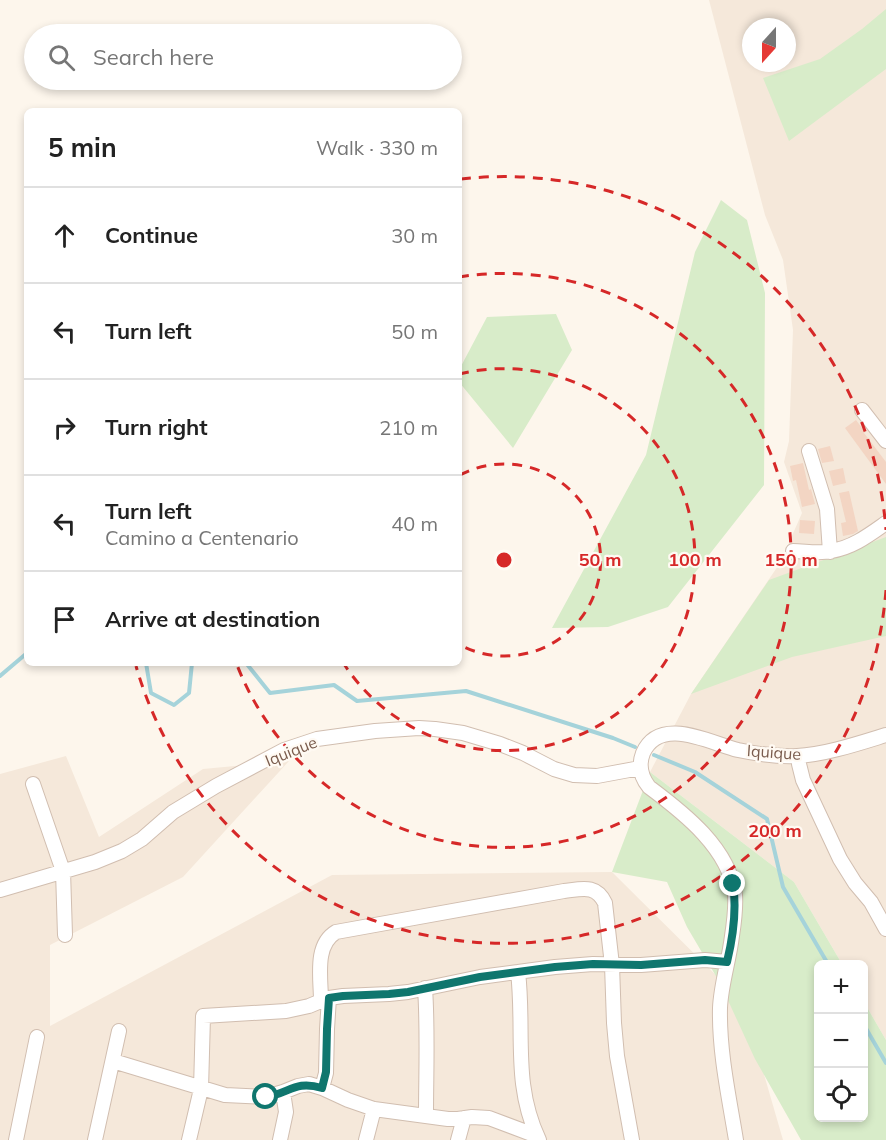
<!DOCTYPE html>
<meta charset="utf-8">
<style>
body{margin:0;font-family:Mulish,sans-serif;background:#f2f2f2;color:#222}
.controls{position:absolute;right:18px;bottom:18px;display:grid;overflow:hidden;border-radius:9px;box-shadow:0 3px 9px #0003}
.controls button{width:54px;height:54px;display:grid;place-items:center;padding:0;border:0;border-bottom:2px solid #e0e0e0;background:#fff;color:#222;font:30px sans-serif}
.compass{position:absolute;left:742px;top:18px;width:54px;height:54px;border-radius:50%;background:#fff;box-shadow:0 3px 9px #0003;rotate:201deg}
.stop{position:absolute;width:18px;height:18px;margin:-14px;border:4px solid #0f766e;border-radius:50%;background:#fff}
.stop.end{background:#0f766e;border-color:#fff;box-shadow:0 2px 6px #0008}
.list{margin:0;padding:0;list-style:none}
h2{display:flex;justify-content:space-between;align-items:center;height:78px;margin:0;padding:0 24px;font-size:26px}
h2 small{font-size:20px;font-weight:400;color:#767676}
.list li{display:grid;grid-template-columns:39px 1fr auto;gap:18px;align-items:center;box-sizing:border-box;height:96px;padding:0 24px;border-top:2px solid #e0e0e0}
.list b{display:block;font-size:22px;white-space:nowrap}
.list p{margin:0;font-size:20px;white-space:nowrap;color:#767676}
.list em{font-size:20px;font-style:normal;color:#767676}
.icon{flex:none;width:33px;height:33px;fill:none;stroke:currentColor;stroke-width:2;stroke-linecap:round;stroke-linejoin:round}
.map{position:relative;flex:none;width:886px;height:1140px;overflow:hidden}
.search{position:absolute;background:#fff;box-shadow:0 3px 9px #0003;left:24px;top:24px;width:438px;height:66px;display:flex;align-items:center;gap:15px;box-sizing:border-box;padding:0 21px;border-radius:33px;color:#767676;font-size:22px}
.panel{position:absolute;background:#fff;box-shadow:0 3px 9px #0003;left:24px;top:108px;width:438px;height:558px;border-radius:9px}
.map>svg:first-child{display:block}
.residential{fill:#f5e8da;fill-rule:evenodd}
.green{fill:#d8ecc9}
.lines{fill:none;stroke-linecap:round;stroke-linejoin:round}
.stream{stroke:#a5d3da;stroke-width:4}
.building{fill:#f3d5c3}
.minor-casing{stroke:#d1beb0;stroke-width:16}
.minor{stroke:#fff;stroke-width:14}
.route{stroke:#0f766e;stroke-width:8}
.ring{fill:none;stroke:#d62828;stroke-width:3;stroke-dasharray:10 8}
.labels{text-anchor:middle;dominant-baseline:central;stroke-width:4.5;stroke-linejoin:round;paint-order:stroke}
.street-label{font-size:16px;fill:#7a5c4d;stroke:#fffaf3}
.centre{fill:#d62828;stroke:#fffaf3;stroke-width:3}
.ring-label{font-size:18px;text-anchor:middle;font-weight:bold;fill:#d62828;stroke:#fffaf3;stroke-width:4.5;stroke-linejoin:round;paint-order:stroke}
</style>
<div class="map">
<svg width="886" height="1140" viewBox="0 0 886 1140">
<rect width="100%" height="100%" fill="#fdf6ec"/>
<!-- residential -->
<path class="residential" d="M 709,0 L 886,0 L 886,1040 L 864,1002 L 864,964 L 842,964 L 794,882 L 650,772 L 691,694 L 780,563 L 802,513 L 784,462 L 789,441 L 793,330 L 783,260 L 765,215 ZM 751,27 L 787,27 L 787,63 L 751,63 Z
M 66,756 L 99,837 L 203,769 L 289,761 L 183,877 L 50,945 L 50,1026 L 332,875 L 612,872 L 743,1002 L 783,1140 L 0,1140 L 0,774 Z"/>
<!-- green -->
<path class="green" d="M 886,9 L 886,69 L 789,141 L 763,78 L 820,59 L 862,29 Z
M 721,200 L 747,220 L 765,293 L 764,485 L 668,607 L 608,627 L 552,628 L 646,455 L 695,252 Z
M 556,314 L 572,350 L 513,448 L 459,382 L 459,370 L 487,317 Z
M 886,537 L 886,636 L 792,657 L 691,694 L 769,580 Z
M 650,772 L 794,882 L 842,964 L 818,964 L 818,1118 L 864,1118 L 864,1002 L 886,1040 L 886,1140 L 801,1140 L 755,1059 L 720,983 L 687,927 L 667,882 L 612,872 Z"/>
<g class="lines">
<!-- stream -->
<path class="stream" d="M 89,663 L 93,663
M 146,663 L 151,693 L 174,705 L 189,693 L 192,663
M 246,663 L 270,693 L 334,685 L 357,701 L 466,691 L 613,738 L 635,747
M 0,676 L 27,653
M 654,755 L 695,772 L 767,819 L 783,887 L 828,964
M 864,1025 L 886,1063"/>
</g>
<!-- building -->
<path class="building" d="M 856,420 L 865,432 L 864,433 L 886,462 L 886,484 L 845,428 Z
M 830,446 L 834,461 L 822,463 L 818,449 Z
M 803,463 L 809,490 L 811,489 L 815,504 L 802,507 L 796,480 L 793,481 L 790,466 Z
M 843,468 L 846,483 L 833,486 L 829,471 Z
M 849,491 L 858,531 L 853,534 L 843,536 L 841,523 L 846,522 L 839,493 Z
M 800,520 L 815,521 L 814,534 L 799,533 Z"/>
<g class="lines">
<!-- minor casing -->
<g class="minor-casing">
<path id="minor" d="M 862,410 L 886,441
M 809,451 L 827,509 L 830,552
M 793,551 C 805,551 819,554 831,551 C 852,548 869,535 886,523
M 799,756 L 799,764 L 803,780 L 840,859 L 855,883 L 871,902 L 886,929
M 33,784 L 63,871 L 65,935
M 0,890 L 95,862 L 122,851 L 142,839 L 173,812 L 216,786 L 284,750 L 317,739 L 375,731 L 419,728 L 435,729 L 463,733 L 500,744 L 523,753 L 554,769 L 574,775 L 597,776 L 640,768
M 518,972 C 525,1032 512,1083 539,1140
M 425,988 C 428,1031 426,1073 426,1116
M 321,1001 C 321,978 314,945 336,932 L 564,891 C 582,889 596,884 605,903 L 612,965 L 614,1023 L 617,1056 L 632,1140
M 113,1061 L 225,1095 L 266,1097 L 283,1092 L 298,1086 L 309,1084 L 322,1088 L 348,1100 L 374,1109 L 448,1119 L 458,1119 L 472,1117 L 489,1118 L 537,1136
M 322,1088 L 326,1073 L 327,1029 L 329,998 L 343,996 L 389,994 L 408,992 L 480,977 L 555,967 L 593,964 L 641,965 L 705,960 L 727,962
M 16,1140 L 37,1037
M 95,1140 L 119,1031
M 189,1140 L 201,1089 L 203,1016 L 286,1011 L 309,1006 L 328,998
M 280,1140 L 286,1112 L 283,1092
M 366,1140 L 374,1109
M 458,1140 L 464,1118
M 736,1140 C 729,1097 719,1052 720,1008 C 721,984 729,961 732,936 C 734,923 736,909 735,895 C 730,849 684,813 649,787 C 641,777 638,766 643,753 C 660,715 710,743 738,750 C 757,754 777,757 797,756 C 824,755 860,743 886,735"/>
</g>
<!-- minor -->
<use href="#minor" class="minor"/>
</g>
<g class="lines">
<!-- route -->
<path class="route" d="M 266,1097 C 290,1093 295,1080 322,1088 L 326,1072 L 327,1029 L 329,998 L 343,996 L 389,994 L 408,992 L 480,977 L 555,967 L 593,964 L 641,965 L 705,960 L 727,962 C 733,937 737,910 733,884"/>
</g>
<!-- distance rings -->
<g class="ring">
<path d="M460 475A96 96 0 1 1 460 645"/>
<path d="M459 374A191 191 0 1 1 344 664"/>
<path d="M459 277A287 287 0 1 1 237 665"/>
<path d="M886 590A383 383 0 0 1 136 666M461 179A383 383 0 0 1 886 530"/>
</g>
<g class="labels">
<!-- street labels -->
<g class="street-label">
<text transform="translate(291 751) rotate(-22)">Iquique</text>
<text transform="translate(774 752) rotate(4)">Iquique</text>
</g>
</g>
<circle cx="504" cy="560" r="9" class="centre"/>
<g class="ring-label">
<text x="600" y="566">50 m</text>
<text x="695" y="566">100 m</text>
<text x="791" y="566">150 m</text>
<text x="775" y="837">200 m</text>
</g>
</svg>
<div class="controls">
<button>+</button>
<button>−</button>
<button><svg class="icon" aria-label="locate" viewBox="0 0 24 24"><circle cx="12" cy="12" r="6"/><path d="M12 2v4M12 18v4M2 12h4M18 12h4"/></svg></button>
</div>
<svg class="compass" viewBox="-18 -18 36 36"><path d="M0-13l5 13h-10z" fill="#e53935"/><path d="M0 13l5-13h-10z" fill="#767676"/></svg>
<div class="stop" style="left:266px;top:1097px"></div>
<div class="stop end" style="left:733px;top:884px"></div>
<div class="search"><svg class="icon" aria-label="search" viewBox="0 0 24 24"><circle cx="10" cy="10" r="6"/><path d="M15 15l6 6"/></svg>Search here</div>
<section class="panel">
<h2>5 min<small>Walk · 330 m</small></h2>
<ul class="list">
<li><svg class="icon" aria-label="ahead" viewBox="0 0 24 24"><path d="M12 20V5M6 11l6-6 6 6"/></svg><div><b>Continue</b></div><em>30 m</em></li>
<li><svg class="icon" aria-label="left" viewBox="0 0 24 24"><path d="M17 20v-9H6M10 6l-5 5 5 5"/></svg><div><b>Turn left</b></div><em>50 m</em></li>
<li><svg class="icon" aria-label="right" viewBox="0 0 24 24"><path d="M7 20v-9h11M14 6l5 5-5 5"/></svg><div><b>Turn right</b></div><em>210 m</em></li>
<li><svg class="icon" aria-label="left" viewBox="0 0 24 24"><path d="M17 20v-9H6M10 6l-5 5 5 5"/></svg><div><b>Turn left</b><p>Camino a Centenario</p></div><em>40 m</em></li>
<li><svg class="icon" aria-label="arrive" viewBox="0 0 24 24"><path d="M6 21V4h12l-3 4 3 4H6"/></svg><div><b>Arrive at destination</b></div></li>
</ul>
</section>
</div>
